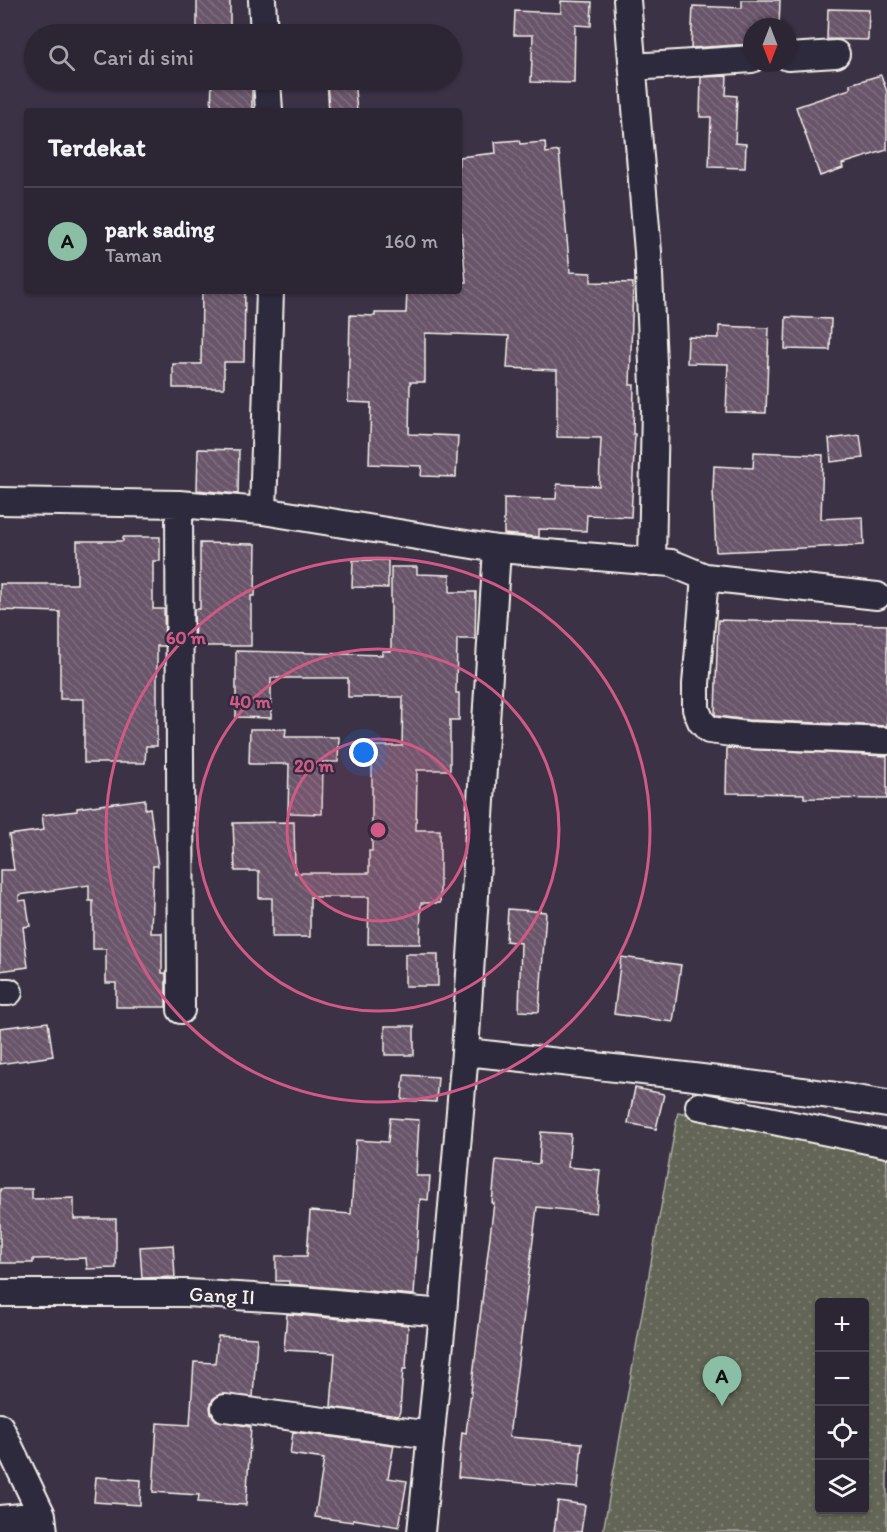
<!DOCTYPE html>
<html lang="id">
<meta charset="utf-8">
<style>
body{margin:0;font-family:Itim,sans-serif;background:#383240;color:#f1f3f6}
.controls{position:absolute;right:18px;bottom:18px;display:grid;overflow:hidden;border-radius:6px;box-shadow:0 2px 4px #0004}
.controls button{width:54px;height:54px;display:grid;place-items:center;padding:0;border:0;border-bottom:2px solid #48434f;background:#2c2634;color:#f1f3f6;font:30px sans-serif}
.compass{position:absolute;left:743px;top:18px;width:54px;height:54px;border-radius:50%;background:#2c2634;box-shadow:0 2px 4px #0004;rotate:180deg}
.you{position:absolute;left:364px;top:753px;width:21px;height:21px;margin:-15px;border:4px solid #fff;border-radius:50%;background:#1a73e8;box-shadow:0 0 0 9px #1a73e833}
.badge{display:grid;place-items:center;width:39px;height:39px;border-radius:50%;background:#8abfa5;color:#111;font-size:20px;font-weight:700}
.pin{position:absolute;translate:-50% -50px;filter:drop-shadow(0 2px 3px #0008)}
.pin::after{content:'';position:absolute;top:32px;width:21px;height:18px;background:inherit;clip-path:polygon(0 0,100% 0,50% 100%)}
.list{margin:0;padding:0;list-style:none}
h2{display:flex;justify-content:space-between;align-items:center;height:78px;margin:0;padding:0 24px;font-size:26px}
h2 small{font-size:20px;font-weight:400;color:#a6a5ac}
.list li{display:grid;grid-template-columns:39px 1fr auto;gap:18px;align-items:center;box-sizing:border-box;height:108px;padding:0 24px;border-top:2px solid #48434f}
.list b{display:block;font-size:22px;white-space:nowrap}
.list p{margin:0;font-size:20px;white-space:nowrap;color:#a6a5ac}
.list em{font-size:20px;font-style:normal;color:#a6a5ac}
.icon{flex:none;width:33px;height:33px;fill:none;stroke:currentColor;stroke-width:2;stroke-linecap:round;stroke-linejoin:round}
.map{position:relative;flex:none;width:887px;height:1532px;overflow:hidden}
.search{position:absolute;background:#2c2634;box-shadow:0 2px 4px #0004;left:24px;top:24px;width:438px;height:66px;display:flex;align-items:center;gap:15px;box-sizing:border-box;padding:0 21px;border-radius:33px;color:#a6a5ac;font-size:22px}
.panel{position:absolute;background:#2c2634;box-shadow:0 2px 4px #0004;left:24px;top:108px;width:438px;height:186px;border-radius:6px}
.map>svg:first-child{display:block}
.grass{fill:url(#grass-dots);stroke:#acaca0;stroke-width:1.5;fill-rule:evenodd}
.building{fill:url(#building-back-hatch);stroke:#f4f1e8;stroke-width:1.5}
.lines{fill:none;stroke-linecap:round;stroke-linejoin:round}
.street-casing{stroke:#f4f1e8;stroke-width:30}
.street{stroke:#2f2a3d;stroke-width:26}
.ring{fill:none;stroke:#d15985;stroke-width:3}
.labels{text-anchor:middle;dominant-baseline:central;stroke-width:4.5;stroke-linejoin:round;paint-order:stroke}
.street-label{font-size:21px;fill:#f4f1e8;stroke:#2f2a3d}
.centre{fill:#d15985;stroke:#2f2a3d;stroke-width:3}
.ring-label{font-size:18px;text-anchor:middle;font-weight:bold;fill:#d15985;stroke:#2f2a3d;stroke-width:4.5;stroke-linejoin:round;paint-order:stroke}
</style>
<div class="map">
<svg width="887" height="1532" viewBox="0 0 887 1532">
<defs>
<pattern id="grass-dots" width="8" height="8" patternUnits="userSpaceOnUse" patternTransform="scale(1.5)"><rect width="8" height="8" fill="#646657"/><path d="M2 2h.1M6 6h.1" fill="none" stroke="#7b7c6f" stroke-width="1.8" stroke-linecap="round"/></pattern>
<pattern id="building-back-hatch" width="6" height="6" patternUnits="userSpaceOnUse" patternTransform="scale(1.5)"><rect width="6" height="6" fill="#69546a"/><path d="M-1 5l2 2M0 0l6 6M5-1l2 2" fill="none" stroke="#7f6d7f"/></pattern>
</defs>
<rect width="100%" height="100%" fill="#3b3246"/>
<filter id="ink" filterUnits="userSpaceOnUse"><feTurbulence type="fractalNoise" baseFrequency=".0167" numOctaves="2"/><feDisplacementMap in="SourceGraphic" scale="12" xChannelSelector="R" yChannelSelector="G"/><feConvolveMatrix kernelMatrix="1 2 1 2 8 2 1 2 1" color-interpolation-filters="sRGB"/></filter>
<g filter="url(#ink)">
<!-- grass -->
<path class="grass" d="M 678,1112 L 887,1156 L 887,1532 L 603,1532 ZM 820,1302 L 864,1302 L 864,1510 L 820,1510 Z"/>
<!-- building -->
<path class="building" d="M 197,0 L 230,0 L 230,34 L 197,34 Z
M 742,0 L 780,0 L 779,27 L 752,27 L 752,44 L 691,48 L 693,6 L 742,8 Z
M 561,1 L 592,2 L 591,26 L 575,25 L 574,83 L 531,82 L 533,35 L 514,35 L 515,11 L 561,13 Z
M 828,9 L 869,10 L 868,40 L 827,39 Z
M 881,75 L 887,92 L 887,150 L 842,164 L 843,168 L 820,176 L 796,107 L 850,89 L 850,84 Z
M 727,76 L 726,95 L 737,96 L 735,143 L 746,144 L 745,168 L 709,167 L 711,117 L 700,117 L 701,77 Z
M 212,80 L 252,80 L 252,111 L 211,111 Z
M 327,80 L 354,80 L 357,111 L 329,111 Z
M 519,140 L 520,144 L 545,142 L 546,153 L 559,151 L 570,272 L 591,273 L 591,282 L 633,283 L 630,385 L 634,385 L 633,434 L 635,434 L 631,517 L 587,515 L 586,531 L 539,529 L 539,537 L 504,534 L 504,498 L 556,499 L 557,484 L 599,486 L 601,438 L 557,437 L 557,370 L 507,368 L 509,336 L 425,333 L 425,382 L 410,382 L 409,434 L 458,436 L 456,477 L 421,476 L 422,466 L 369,464 L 371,403 L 348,402 L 350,315 L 375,316 L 375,313 L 406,313 L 407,291 L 459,291 L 459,282 L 466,282 L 459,206 L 459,157 L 496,153 L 495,142 Z
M 202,291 L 245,291 L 244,362 L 224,362 L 224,388 L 173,388 L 173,364 L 201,364 Z
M 786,317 L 831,319 L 830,350 L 785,349 Z
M 719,326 L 769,328 L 766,413 L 726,412 L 728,364 L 687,363 L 688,337 L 719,338 Z
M 860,435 L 863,458 L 831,462 L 829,439 Z
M 198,449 L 239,450 L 238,494 L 197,490 Z
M 754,452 L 823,455 L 821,519 L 863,517 L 864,545 L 716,552 L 713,490 L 714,466 L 753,468 Z
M 123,537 L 160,537 L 160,561 L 153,561 L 153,609 L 164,609 L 165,646 L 157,646 L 157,746 L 146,746 L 145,763 L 84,763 L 84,699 L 60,699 L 60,612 L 0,610 L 0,584 L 77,584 L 77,541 L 123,541 Z
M 200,543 L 256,544 L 255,596 L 251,596 L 251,646 L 195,646 L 194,609 L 200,609 Z
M 353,560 L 388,560 L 388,588 L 352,587 Z
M 391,567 L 417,567 L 417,574 L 450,575 L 450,592 L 476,592 L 475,639 L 457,639 L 456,693 L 459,693 L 459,720 L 450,720 L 450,770 L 417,770 L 416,830 L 440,830 L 440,903 L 421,903 L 420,944 L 368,944 L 369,897 L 310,897 L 310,937 L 272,937 L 272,898 L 259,898 L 259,871 L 235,871 L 233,823 L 294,822 L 295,873 L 369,873 L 369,851 L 372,851 L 372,746 L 402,746 L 403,697 L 348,697 L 348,678 L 271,678 L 271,718 L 236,717 L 236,651 L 382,655 L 382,651 L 391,651 Z
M 718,620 L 887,625 L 887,726 L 748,720 L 717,716 L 715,714 Z
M 250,729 L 286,729 L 285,737 L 339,737 L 338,762 L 323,762 L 322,814 L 288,813 L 289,764 L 249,764 Z
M 727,748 L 887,756 L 887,799 L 804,798 L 804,794 L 726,793 Z
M 145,799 L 145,809 L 150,808 L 158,866 L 153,866 L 151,933 L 162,933 L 162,973 L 166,973 L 166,1007 L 116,1007 L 116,983 L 106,983 L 106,949 L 93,949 L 93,901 L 89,901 L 89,885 L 19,895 L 19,901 L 26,900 L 30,926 L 23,927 L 28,967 L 0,971 L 0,870 L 14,870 L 9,835 L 44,830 L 42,815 L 77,811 L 77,808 Z
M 508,909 L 546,912 L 539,1012 L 519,1011 L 521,943 L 506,941 Z
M 405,954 L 438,954 L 438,986 L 405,986 Z
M 621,957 L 681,965 L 673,1022 L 614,1014 Z
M 48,1022 L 53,1056 L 0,1064 L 0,1028 Z
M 385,1026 L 414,1026 L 414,1055 L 385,1055 Z
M 404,1075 L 438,1077 L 436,1102 L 402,1100 Z
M 635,1088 L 664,1094 L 656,1129 L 628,1123 Z
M 390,1118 L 419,1120 L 416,1176 L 430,1176 L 428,1200 L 420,1199 L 414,1295 L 289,1284 L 289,1281 L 276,1281 L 276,1256 L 307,1256 L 310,1211 L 351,1214 L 356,1140 L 388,1142 Z
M 541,1132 L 571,1134 L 568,1167 L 600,1170 L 596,1213 L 537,1207 L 509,1437 L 582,1443 L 578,1488 L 458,1477 L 462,1432 L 466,1433 L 494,1203 L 492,1203 L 496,1160 L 539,1164 Z
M 0,1189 L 32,1189 L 32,1199 L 74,1198 L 74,1219 L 116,1219 L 116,1268 L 87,1269 L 86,1258 L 33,1259 L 33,1263 L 0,1263 Z
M 173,1245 L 175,1277 L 142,1278 L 140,1247 Z
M 287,1314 L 408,1325 L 406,1369 L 403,1369 L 400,1411 L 398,1416 L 331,1407 L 335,1353 L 284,1350 Z
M 218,1336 L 257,1338 L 253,1397 L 220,1394 L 213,1399 L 210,1407 L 211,1414 L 216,1420 L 251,1427 L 246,1505 L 198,1502 L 199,1495 L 153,1492 L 157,1423 L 190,1425 L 194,1362 L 215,1363 Z
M 293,1432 L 394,1445 L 388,1478 L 407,1481 L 399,1527 L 353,1519 L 353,1522 L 315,1517 L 324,1459 L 290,1454 Z
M 96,1477 L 141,1480 L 140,1505 L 94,1502 Z
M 558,1501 L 585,1505 L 581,1532 L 554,1532 Z"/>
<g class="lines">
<!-- street casing -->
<g class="street-casing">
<path id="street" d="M 262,0 L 264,34
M 627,0 L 648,252 L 655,408 L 652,562
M 788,57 L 836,54
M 633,67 L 752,59
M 267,80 L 269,111
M 0,501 L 179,504 L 263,511 L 497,549 L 671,563 L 705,577 L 696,684 L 696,709 L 701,721 L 709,730 L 747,735 L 887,741
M 179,504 L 181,1010
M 263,511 L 270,291
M 705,577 L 877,596
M 0,992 L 9,992
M 465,1052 C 606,1067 747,1081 887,1104
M 699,1106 L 887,1144
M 0,1293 L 186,1293 L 302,1300 L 443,1313
M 225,1408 L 431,1435
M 0,1427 L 42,1515 L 44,1532
M 0,1519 L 42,1515
M 421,1532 L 443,1313 L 465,1052 L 497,549"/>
</g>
<!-- street -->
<use href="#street" class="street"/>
</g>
</g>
<!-- distance rings -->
<circle cx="378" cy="830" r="91" fill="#d15985" fill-opacity=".12"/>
<g class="ring">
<circle cx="378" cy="830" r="91"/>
<circle cx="378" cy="830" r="181"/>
<circle cx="378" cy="830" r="272"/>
</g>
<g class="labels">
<!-- street labels -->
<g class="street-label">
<text transform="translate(222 1295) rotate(3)">Gang II</text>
</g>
</g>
<circle cx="378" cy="830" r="9" class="centre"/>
<g class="ring-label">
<text x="186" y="644">60 m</text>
<text x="250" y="708">40 m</text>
<text x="314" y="772">20 m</text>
</g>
</svg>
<div class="controls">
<button>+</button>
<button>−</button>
<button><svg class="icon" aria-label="locate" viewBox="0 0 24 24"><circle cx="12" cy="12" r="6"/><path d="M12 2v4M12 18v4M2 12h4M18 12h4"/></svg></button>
<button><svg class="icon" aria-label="layers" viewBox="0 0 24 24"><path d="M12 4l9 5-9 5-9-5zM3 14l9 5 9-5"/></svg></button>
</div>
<svg class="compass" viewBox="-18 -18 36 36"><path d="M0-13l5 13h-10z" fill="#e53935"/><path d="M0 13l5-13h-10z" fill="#a6a5ac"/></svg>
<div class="you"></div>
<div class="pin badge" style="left:722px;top:1406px">A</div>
<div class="search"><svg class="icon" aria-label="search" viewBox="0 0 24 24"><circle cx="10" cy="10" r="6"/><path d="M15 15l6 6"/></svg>Cari di sini</div>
<section class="panel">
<h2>Terdekat<small></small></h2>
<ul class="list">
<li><span class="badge">A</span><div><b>park sading</b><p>Taman</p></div><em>160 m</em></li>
</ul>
</section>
</div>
